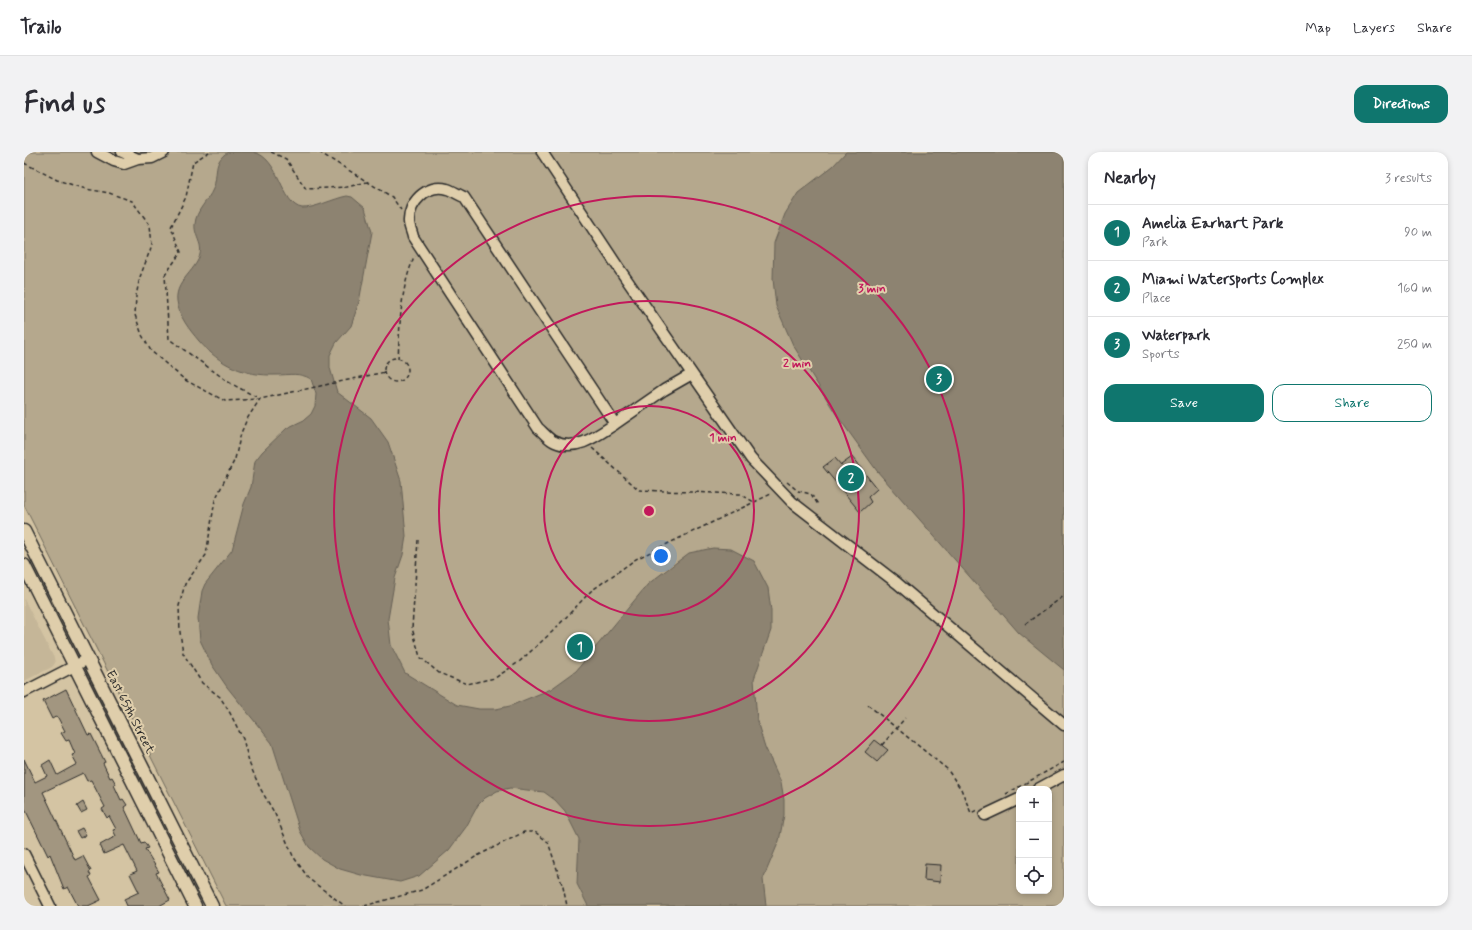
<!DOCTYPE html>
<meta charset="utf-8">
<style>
body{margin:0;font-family:Mynerve,sans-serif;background:#f2f2f3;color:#2b2b33}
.controls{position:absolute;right:12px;bottom:12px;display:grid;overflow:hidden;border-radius:8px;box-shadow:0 2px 6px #0003}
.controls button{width:36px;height:36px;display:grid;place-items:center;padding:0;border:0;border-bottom:1px solid #e1e1e2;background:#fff;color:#2b2b33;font:20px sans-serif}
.you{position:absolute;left:637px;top:404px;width:14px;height:14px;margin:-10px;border:3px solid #fff;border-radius:50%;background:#1a73e8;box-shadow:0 0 0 6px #1a73e833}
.badge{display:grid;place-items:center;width:26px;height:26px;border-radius:50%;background:#0f766e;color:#fff;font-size:13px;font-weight:700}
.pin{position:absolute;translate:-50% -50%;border:2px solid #fff;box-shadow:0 1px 4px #0006}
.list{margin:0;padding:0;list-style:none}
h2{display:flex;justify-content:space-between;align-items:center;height:52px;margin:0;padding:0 16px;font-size:17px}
h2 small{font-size:13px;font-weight:400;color:#7c7c81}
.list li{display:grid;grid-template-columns:26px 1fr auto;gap:12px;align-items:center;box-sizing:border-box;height:56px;padding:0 16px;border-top:1px solid #e1e1e2}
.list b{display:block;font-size:15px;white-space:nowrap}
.list p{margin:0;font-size:13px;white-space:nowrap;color:#7c7c81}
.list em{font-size:13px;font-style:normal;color:#7c7c81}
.actions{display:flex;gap:8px;padding:12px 16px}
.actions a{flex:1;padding:9px 0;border:1px solid #0f766e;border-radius:12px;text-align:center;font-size:14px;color:#0f766e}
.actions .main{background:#0f766e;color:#fff}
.icon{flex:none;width:22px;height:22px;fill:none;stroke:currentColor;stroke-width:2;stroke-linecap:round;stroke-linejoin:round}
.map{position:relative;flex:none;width:1040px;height:754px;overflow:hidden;border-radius:12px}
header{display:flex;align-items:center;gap:24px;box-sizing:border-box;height:56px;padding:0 20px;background:#fff;border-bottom:1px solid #e1e1e2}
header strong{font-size:19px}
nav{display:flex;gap:22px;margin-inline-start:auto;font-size:14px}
.intro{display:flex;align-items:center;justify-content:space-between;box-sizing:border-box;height:96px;padding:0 24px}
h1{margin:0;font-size:28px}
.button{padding:10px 18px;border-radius:12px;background:#0f766e;color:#fff;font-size:14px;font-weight:700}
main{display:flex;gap:24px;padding:0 24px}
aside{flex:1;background:#fff;border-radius:12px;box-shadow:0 2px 6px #0003}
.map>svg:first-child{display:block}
.built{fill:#c5b698}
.green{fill:#b5a88d;stroke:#706a5c;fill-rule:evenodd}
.water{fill:#8d8371;stroke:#666055}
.building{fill:#a29680;stroke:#2b2b2b}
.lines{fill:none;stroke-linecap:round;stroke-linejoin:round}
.minor-casing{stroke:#2b2b2b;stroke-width:13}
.major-casing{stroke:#2b2b2b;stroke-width:15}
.path{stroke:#2b2b2b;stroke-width:1.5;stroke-dasharray:4 3;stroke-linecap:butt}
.minor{stroke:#dfceab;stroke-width:10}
.major{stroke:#dfceab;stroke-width:12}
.ring{fill:none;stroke:#c2185b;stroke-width:2}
.labels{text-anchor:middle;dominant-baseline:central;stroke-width:4;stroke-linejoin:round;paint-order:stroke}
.street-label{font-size:13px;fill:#2b2b2b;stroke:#dfceab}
.centre{fill:#c2185b;stroke:#dfceab;stroke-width:2}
.ring-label{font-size:12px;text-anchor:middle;font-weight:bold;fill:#c2185b;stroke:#dfceab;stroke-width:4;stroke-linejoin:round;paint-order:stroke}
</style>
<header>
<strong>Trailo</strong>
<nav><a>Map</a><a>Layers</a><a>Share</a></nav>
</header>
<div class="intro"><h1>Find us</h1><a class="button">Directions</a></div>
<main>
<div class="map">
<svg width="1040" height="754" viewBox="0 0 1040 754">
<rect width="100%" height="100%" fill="#d4c4a3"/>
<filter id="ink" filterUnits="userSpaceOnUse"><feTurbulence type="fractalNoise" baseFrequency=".025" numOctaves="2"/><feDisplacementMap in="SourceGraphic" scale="8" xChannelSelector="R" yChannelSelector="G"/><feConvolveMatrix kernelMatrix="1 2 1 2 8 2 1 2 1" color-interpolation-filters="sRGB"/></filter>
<g filter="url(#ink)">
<!-- built -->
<path class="built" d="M 0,447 L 30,506 L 31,511 L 28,515 L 0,529 Z"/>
<!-- green -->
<path class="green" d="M 0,0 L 1040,0 L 1040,754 L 202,754 L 0,353 ZM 995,637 L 1025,637 L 1025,739 L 995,739 Z"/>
<!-- water -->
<path class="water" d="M 204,0 C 212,0 221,0 229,0 C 256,5 257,53 278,56 C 289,57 311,46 323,44 L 328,45 L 341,56 L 348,80 L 335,150 L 327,174 L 312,191 L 306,203 L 306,216 L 313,240 L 347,266 L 364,290 L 377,329 L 382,384 L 379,403 L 371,426 L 364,467 L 367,493 L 381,521 L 433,553 L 455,557 L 472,557 L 486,554 L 527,537 L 552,519 L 624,432 L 665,401 L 689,396 L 707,397 L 730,409 L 744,436 L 747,459 L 747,478 L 730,527 L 733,569 L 741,595 L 757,630 L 760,648 L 760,663 L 755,689 L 739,727 L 742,754 L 564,754 L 553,732 L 555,687 L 541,659 L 531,648 L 520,640 L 486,636 L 473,639 L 461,646 L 454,653 L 442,675 L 425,698 L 395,724 L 376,730 L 337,723 L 316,717 L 298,707 L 285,695 L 276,679 L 248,591 L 203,535 L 188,513 L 176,488 L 174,466 L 178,439 L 181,432 L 208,398 L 220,352 L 227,335 L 231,309 L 238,300 L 263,276 L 280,268 L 287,262 L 291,254 L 292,242 L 287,227 C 275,220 266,223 252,223 C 220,224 196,213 175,189 C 165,177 155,165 153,149 C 150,126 181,115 176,93 C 174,86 170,79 171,72 C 172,58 184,49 189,37 C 195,22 188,10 204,0 Z
M 822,0 L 1040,0 L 1040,518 L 995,481 L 853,319 L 812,262 L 769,193 L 752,154 L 749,127 L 750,91 L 761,62 L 774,41 L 809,14 Z"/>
<!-- building -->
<path class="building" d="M 828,305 L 853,337 L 844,345 L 847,350 L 836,360 L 799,315 L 811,306 L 817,313 Z
M 42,537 L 64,583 L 67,582 L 81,610 L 79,611 L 86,626 L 88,625 L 92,632 L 90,633 L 97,648 L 99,647 L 103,653 L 100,655 L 117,691 L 120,690 L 124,696 L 121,697 L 135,720 L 132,721 L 146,748 L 135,754 L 103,754 L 100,747 L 115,740 L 106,722 L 113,719 L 100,693 L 80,702 L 76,693 L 92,684 L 89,678 L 92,677 L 85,664 L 83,666 L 78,657 L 81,655 L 67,628 L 63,629 L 59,621 L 19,640 L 51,708 L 59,704 L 67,719 L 65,720 L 67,724 L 65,725 L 77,748 L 64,754 L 54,754 L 44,735 L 40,737 L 26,702 L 24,704 L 0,655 L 0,607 L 11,630 L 23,624 L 18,613 L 26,608 L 33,623 L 53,612 L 48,603 L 51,602 L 45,588 L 42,589 L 37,581 L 41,579 L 33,564 L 28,567 L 19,549 Z
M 851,588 L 864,598 L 853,610 L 841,600 Z
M 59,650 L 63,658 L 57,661 L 53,654 Z
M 58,676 L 62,683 L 56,686 L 52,679 Z
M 901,712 L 917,713 L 916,730 L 900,728 Z"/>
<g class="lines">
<!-- minor casing -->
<g class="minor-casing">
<path id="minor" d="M 73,0 L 90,9 L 100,12 L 114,7 L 128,6 L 140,0
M 98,0 L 114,7
M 518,0 L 594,115 L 727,307 L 768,350 L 873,431 L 1040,573
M 591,272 C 574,283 553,300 531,290 C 525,288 519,280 514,276 L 389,85 C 388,80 385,74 385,70 C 384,51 403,31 423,37 C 428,38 434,43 440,45 L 591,272 L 640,238 L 668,222
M 0,540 L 64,507
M 1014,637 L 1040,623
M 961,663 L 995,647
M 0,702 L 26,754"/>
</g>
<!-- major casing -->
<g class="major-casing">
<path id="major" d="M 0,379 L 188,754
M 0,413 L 171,754"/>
</g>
<!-- path -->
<path class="path" d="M 185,0 L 169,10 L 162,45 L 147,75 L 157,100 L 141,123 L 145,187 L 206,231 L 236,247 L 223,267 L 217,281 L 211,307 L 191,348 L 182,403 L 161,432 L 155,454 L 156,480 L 159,501 L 178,531 L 196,545 L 206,561 L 219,587 L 226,613 L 236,636 L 251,662 L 269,704 L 285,727 L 321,754
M 247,0 L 262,7 L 282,37 L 323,35 L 343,30
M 295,0 L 368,45 L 377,58
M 0,11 L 33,28 L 62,37 L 85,41 L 108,49 L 126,73 L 128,93 L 116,125 L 112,144 L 111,163 L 118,183 L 127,199 L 161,228 L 201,249 L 236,247 L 361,220
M360 218a12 12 0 1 1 24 0a12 12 0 1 1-24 0Z
M 374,207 C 376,173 376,135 391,104
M 568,296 L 615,338 L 716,342 L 730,350
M 763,330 L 774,339 L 787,342 L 795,354
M 394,388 L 388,476 L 396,505 L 415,521 L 443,532 L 471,526 L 495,510 L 528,480 L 567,439 L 612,407 L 747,342
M 1001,472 L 1040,444
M 844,553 L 923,617 L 937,637 L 947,661 L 953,658
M 858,593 L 881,566
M 982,642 L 1040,610
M 340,754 L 398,738 L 453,704 L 500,680 L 511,680 L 524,690 L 539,735 L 543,754"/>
<!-- minor -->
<use href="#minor" class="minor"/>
<!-- major -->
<use href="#major" class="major"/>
</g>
</g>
<!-- distance rings -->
<g class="ring">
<circle cx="625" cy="359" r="105"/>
<circle cx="625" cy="359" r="210"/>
<circle cx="625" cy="359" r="315"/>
</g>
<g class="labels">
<!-- street labels -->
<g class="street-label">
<text transform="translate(106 560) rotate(63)">East 65th Street</text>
</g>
</g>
<circle cx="625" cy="359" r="6" class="centre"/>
<g class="ring-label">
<text x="848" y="140">3 min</text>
<text x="773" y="215">2 min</text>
<text x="699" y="289">1 min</text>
</g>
</svg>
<div class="controls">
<button>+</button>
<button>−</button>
<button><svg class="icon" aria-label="locate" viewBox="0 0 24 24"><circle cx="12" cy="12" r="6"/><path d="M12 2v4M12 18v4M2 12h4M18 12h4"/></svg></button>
</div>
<div class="you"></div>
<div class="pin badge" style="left:556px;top:495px">1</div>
<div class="pin badge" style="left:827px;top:326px">2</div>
<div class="pin badge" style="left:915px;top:227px">3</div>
</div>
<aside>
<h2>Nearby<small>3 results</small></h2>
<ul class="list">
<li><span class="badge">1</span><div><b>Amelia Earhart Park</b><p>Park</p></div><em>90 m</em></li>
<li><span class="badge">2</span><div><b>Miami Watersports Complex</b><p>Place</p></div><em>160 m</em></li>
<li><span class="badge">3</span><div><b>Waterpark</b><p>Sports</p></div><em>250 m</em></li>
</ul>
<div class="actions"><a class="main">Save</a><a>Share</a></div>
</aside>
</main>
